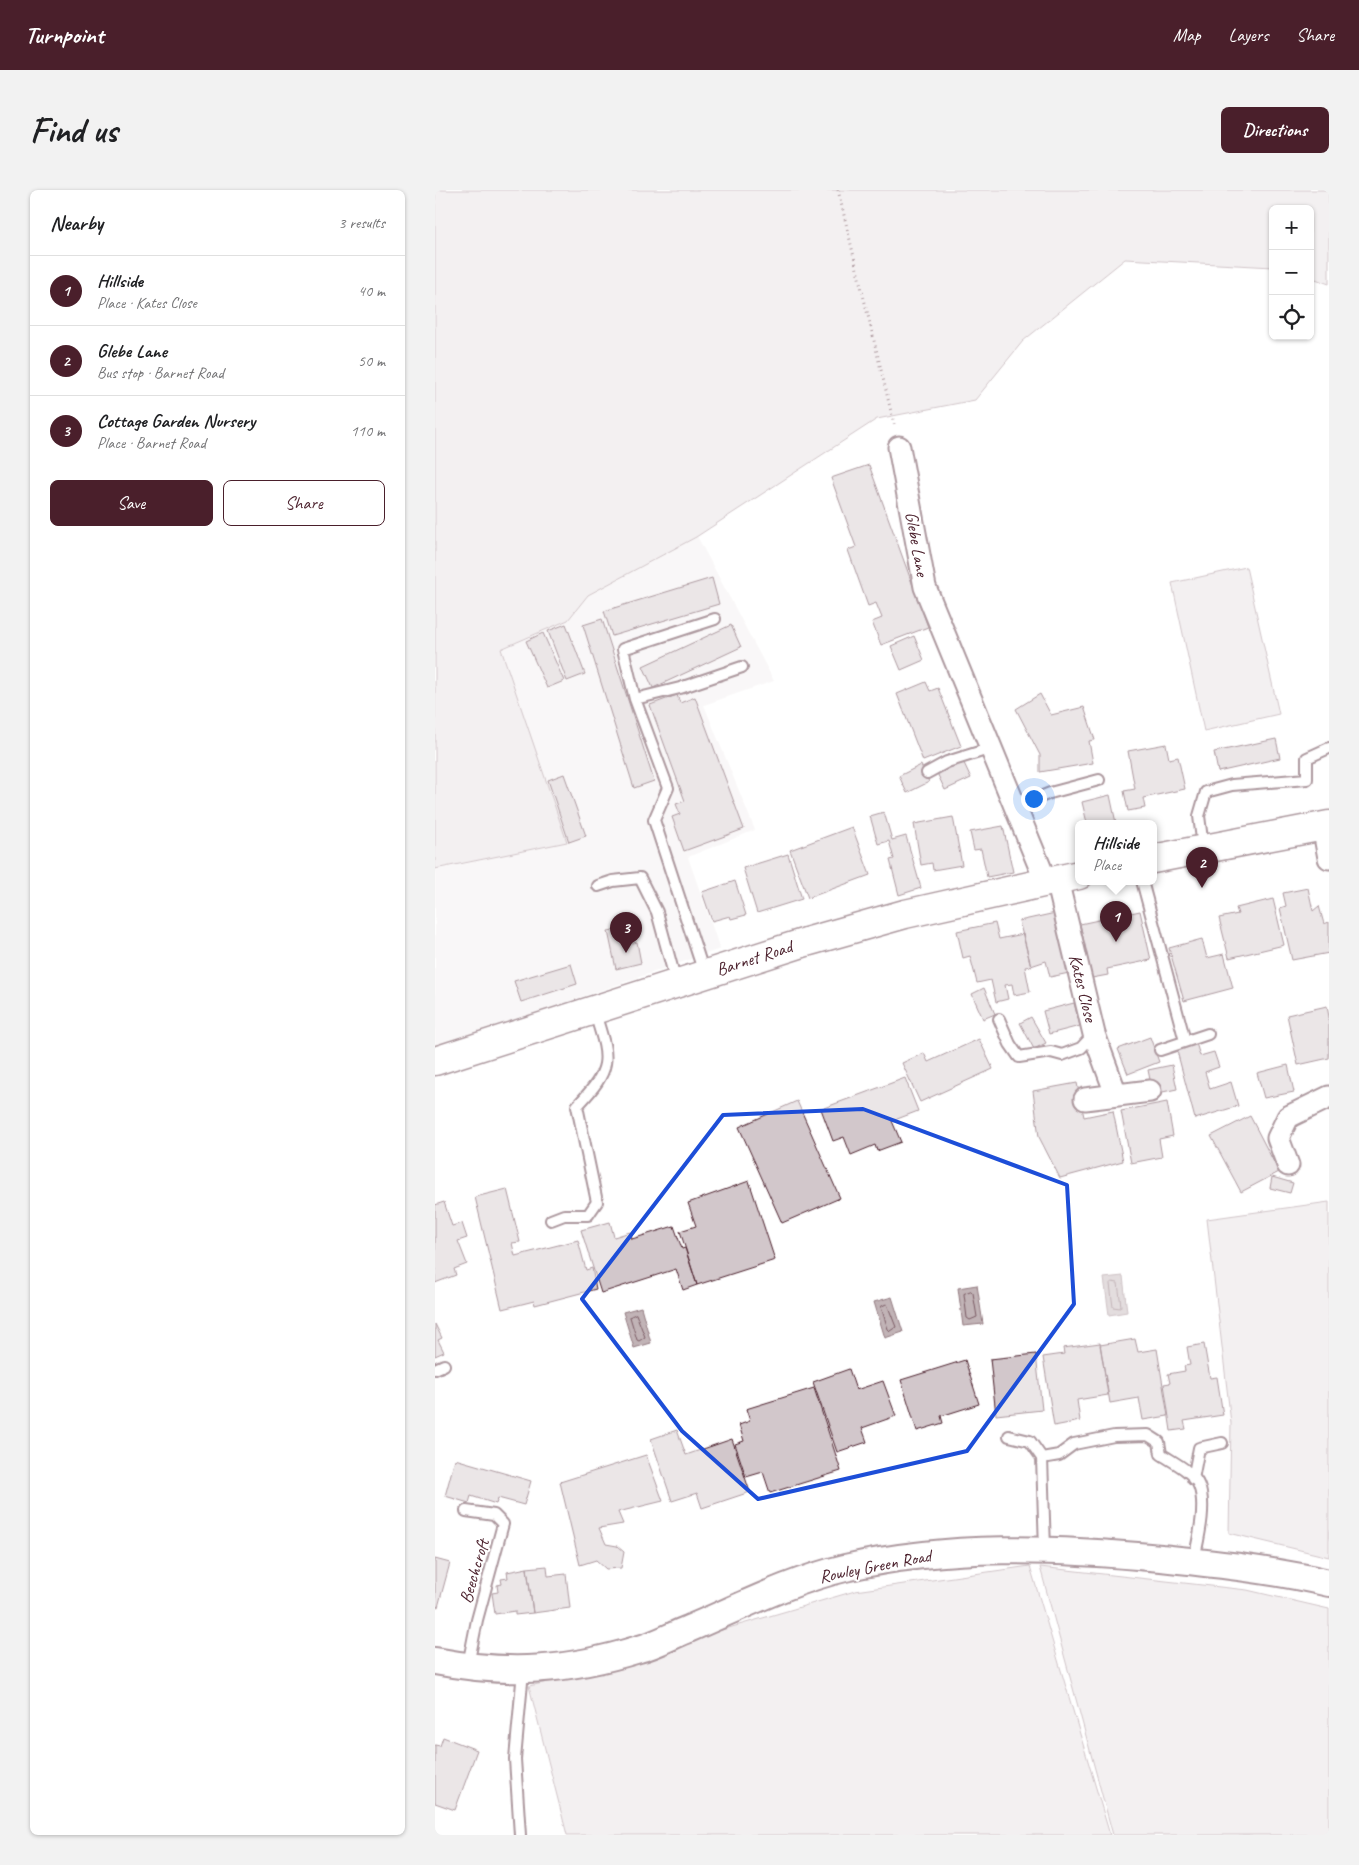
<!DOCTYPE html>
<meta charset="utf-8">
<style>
body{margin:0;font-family:Caveat,sans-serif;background:#f2f2f2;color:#202124}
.controls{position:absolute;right:15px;top:15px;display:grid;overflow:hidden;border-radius:8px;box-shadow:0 1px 4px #0004}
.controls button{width:45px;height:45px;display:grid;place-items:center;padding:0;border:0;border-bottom:1px solid #e0e0e0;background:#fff;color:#202124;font:25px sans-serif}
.you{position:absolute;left:598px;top:608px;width:18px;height:18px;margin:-12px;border:4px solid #fff;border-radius:50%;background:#1a73e8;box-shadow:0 0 0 8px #1a73e833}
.badge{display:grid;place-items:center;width:32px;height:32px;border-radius:50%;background:#4a1f2b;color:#fff;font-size:16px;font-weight:700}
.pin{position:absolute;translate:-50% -41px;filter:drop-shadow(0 1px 2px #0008)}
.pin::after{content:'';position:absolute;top:26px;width:18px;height:15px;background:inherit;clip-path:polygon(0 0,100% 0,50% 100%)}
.popup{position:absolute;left:640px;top:630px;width:82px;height:65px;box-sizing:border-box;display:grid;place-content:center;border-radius:8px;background:#fff;filter:drop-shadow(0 1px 4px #0005);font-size:16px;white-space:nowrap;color:#757577}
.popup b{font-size:19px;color:#202124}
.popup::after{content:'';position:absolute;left:50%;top:100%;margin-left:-10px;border:10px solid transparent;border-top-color:#fff}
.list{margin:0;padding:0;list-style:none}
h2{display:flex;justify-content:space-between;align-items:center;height:65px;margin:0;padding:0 20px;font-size:21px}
h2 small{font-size:16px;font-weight:400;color:#757577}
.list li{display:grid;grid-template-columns:32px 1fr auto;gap:15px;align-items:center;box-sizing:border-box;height:70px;padding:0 20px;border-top:1px solid #e0e0e0}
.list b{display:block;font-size:19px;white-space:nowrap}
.list p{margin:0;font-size:16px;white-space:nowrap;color:#757577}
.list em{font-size:16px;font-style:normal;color:#757577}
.actions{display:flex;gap:10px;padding:15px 20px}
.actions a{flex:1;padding:11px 0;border:1px solid #4a1f2b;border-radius:8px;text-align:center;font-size:18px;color:#4a1f2b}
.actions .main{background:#4a1f2b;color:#fff}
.icon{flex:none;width:28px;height:28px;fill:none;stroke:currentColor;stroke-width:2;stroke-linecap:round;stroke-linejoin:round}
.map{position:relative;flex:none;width:894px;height:1645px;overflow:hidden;border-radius:8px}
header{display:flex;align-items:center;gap:30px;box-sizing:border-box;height:70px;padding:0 25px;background:#4a1f2b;color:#fff}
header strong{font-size:24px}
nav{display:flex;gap:28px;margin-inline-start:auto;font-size:18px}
.intro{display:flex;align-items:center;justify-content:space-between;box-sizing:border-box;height:120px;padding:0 30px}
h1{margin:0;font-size:35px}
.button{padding:12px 22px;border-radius:8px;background:#4a1f2b;color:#fff;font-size:18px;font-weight:700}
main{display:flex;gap:30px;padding:0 30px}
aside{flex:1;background:#fff;border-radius:8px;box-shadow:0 1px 4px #0004}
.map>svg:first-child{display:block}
.built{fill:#f2eeef}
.green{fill:#e5dee0;stroke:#987e86}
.water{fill:#c1b3b6;stroke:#91787e}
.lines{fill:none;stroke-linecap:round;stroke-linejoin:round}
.shore{stroke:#7a5a63;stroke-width:1}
.building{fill:#d2c7cb;stroke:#4a1f2b}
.service-casing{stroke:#4a1f2b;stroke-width:14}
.minor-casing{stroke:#4a1f2b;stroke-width:25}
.tertiary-casing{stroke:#4a1f2b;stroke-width:30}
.primary-casing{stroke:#4a1f2b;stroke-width:31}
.path{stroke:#4a1f2b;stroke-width:3;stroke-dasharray:1 4;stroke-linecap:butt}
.service{stroke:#fff;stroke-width:10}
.minor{stroke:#fff;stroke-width:21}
.tertiary{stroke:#fff;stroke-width:26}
.primary{stroke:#fff;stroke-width:28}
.marked{fill:none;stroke:#1d4ed8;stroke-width:4;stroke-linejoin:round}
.labels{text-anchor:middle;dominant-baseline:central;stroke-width:4;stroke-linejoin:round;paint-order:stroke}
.street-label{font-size:18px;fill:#4a1f2b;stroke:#fff}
</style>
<header>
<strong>Turnpoint</strong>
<nav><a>Map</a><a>Layers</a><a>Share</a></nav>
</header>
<div class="intro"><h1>Find us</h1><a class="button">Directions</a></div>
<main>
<aside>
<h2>Nearby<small>3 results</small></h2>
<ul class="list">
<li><span class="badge">1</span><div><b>Hillside</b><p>Place · Kates Close</p></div><em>40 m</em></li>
<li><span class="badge">2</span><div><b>Glebe Lane</b><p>Bus stop · Barnet Road</p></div><em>50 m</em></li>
<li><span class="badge">3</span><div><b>Cottage Garden Nursery</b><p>Place · Barnet Road</p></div><em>110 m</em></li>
</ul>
<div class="actions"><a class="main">Save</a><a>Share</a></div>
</aside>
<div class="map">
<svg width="894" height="1645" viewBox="0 0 894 1645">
<rect width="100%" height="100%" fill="#fff"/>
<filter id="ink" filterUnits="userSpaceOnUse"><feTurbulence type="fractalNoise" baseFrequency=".02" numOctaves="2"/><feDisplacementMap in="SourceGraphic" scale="10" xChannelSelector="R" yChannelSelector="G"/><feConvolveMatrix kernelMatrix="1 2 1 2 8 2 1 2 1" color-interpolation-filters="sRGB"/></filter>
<g filter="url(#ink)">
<!-- built -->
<path class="built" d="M 262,346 L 339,491 L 269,515 L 320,640 L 253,667 L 285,759 L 0,858 L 0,680 L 132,652 L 66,460 L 133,430 L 153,405 Z"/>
<!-- green -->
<path class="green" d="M 0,0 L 894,0 L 894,94 L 875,87 L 875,19 L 838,19 L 838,77 L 690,69 L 588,151 L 540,210 L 442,229 L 261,347 L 153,405 L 133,430 L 66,459 L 132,652 L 0,679 Z
M 811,377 L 844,524 L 769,541 L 737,393 Z
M 894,1012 L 894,1367 L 794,1343 L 796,1233 L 772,1029 Z
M 595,1376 L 675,1645 L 132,1645 L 94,1496 L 201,1473 L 280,1442 L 420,1401 Z
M 605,1377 L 812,1400 L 894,1419 L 894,1645 L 678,1645 Z"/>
<!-- water -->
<path class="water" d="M 688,1086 L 692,1122 L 674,1125 L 669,1088 Z
M 542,1095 L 548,1134 L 528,1136 L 523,1098 Z
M 457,1107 L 468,1142 L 450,1148 L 439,1112 Z
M 206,1117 L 216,1153 L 199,1158 L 188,1122 Z"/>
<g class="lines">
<!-- shore -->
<path class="shore" d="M 677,1092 L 683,1093 L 686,1116 L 685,1118 L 678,1117 L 675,1094 Z
M 536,1101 L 538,1103 L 542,1127 L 535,1130 L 532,1128 L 529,1104 Z
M 452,1114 L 461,1137 L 455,1141 L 453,1139 L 446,1117 Z
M 201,1124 L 210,1147 L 204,1151 L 202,1150 L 195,1127 Z"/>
</g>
<!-- building -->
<path class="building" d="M 434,275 L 493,437 L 446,455 L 437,432 L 447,428 L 441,413 L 433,416 L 413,360 L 421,357 L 396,288 Z
M 277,388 L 284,414 L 177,446 L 169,421 Z
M 167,429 L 219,591 L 199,598 L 148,435 Z
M 131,434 L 150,484 L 132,491 L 113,441 Z
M 296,435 L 306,457 L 218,498 L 208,476 Z
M 108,443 L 129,491 L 112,498 L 91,451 Z
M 479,446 L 489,470 L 466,480 L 456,456 Z
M 491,492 L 495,501 L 503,498 L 526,556 L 488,571 L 462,504 Z
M 605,504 L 616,525 L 649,517 L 660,550 L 654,551 L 658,573 L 605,582 L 605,565 L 581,519 Z
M 242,505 L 245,513 L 260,507 L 309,639 L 249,661 L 237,627 L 245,624 L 241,614 L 250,611 L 215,515 Z
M 841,549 L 845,568 L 783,582 L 779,562 Z
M 731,554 L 734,569 L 743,567 L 750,599 L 708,608 L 710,618 L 693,621 L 689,601 L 700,599 L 693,561 Z
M 528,571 L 536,588 L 510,600 L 502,583 Z
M 486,575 L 494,592 L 472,603 L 464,586 Z
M 129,584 L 151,646 L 134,652 L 113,590 Z
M 675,605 L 681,633 L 652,633 L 647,612 Z
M 449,622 L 457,650 L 471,646 L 486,698 L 464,705 L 455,670 L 459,669 L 454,651 L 443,654 L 435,626 Z
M 518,627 L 527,675 L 498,680 L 497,673 L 486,675 L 479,634 Z
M 568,636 L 578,682 L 552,687 L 546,659 L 539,660 L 535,642 Z
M 417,637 L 435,685 L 373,708 L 355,660 Z
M 353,664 L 367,709 L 322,723 L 308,678 Z
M 300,691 L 311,725 L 296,729 L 295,726 L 277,731 L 267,702 Z
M 873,698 L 878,721 L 884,716 L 889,734 L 894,732 L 894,763 L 857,770 L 845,718 L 851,716 L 848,703 Z
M 838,709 L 849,755 L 794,768 L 784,728 L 803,724 L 801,718 Z
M 705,721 L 716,770 L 672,779 L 673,785 L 657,788 L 645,734 Z
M 625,722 L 639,782 L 615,787 L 611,771 L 596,776 L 584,731 Z
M 560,733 L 564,749 L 588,744 L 596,776 L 590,777 L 595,802 L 579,805 L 577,794 L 570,795 L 573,809 L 561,812 L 556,790 L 542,793 L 535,766 L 528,768 L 522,741 Z
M 190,738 L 194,754 L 202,752 L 206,773 L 181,779 L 173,741 Z
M 767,749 L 772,768 L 789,764 L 798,798 L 749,811 L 734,758 Z
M 136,774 L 142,794 L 86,812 L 79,791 Z
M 549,798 L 560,824 L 548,829 L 537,804 Z
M 639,813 L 645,836 L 614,844 L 608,821 Z
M 892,816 L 894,827 L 894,868 L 863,875 L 852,825 Z
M 596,827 L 611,853 L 599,859 L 585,833 Z
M 715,847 L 724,872 L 693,884 L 683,859 Z
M 544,849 L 558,879 L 485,912 L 467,873 L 489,863 L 493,872 Z
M 761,853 L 765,866 L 779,862 L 784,877 L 770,882 L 775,899 L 796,892 L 803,916 L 760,929 L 742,861 Z
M 737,875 L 742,899 L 718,904 L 713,880 Z
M 853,875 L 859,902 L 829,908 L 822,883 Z
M 470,888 L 483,921 L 457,931 L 466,952 L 442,961 L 440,955 L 416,965 L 409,947 L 398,951 L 386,919 Z
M 642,893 L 649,927 L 678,921 L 688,971 L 625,988 L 604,947 L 598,901 Z
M 362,911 L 405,1008 L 347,1033 L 304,937 Z
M 732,912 L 738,946 L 724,949 L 727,967 L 696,973 L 686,921 Z
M 815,926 L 844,982 L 806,1002 L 776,946 Z
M 837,987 L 858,993 L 855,1003 L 835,998 Z
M 314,991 L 340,1070 L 262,1095 L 245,1041 L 261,1036 L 253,1013 Z
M 72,999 L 85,1052 L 77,1053 L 80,1066 L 143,1050 L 151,1080 L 157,1078 L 161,1099 L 100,1115 L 99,1111 L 67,1119 L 40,1007 Z
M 9,1012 L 17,1036 L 27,1033 L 32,1048 L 23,1051 L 32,1074 L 19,1079 L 21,1085 L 0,1093 L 0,1015 Z
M 175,1032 L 179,1047 L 195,1042 L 197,1049 L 239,1036 L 247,1059 L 250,1058 L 262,1095 L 248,1100 L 241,1079 L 166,1103 L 146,1040 Z
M 0,1134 L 7,1148 L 3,1150 L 9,1162 L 0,1166 Z
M 700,1149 L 703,1162 L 722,1159 L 733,1226 L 708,1230 L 704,1208 L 675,1213 L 665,1155 Z
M 665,1153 L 673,1205 L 642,1210 L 645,1231 L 619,1236 L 608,1167 L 629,1164 L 628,1158 Z
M 769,1154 L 775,1188 L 782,1187 L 788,1225 L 749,1231 L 751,1239 L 736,1241 L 729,1194 L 735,1193 L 733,1184 L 750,1181 L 749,1176 L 755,1175 L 752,1157 Z
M 601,1164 L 607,1220 L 561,1225 L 555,1169 Z
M 530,1170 L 544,1214 L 506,1226 L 508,1233 L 482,1241 L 466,1190 Z
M 414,1179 L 421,1200 L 448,1191 L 461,1226 L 427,1238 L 432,1252 L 402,1262 L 378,1192 Z
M 379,1198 L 406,1281 L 335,1303 L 328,1282 L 311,1287 L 300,1254 L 309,1251 L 304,1235 L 315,1231 L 311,1219 Z
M 242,1240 L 251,1265 L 297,1249 L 315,1302 L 267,1318 L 262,1303 L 237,1311 L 216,1249 Z
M 211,1265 L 228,1311 L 183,1322 L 188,1334 L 164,1338 L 171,1354 L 182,1356 L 189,1362 L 186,1378 L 171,1379 L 161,1370 L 145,1375 L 125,1292 Z
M 20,1269 L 96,1291 L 89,1315 L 63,1308 L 61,1314 L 36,1306 L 34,1313 L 10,1306 Z
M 0,1369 L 15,1373 L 3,1417 L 0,1416 Z
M 112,1376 L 113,1386 L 131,1384 L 135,1418 L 98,1423 L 92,1378 Z
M 92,1378 L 98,1423 L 80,1425 L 80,1421 L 60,1424 L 57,1403 L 63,1402 L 62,1395 L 67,1394 L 66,1389 L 73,1388 L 72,1382 Z
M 8,1547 L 42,1560 L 20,1620 L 0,1613 L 0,1555 L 5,1556 Z"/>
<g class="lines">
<!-- service casing -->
<g class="service-casing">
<path id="service" d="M 200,509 L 245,498 L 307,477
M 492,583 L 512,572 L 557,558
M 581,617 L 615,603 L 664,590
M 768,657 L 764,626 L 771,602 L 797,595 L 872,589 L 872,568 L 894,558
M 707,691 L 750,851
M 163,696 L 178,691 L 205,688 L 222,722 L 241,792
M 269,783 L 219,630 L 233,598 L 200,509 L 188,459 L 280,429
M 564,829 L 575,854 L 584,867 L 616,862 L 627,865 L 646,858 L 659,844
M 725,860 L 773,844
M 116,1030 L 129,1025 L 153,1025 L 162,1012 L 142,916 C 180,876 174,869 159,820
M 0,1179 L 9,1175
M 574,1246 L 595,1251 L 607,1268 L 610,1359
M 607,1268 L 624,1265 L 639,1254 L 679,1246 L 713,1245 L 724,1252 L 726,1264 C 738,1272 759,1282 764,1296 C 772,1316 763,1350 759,1370
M 758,1289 L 764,1258 L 787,1253
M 31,1321 L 59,1325 L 68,1334 L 42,1430 L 33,1475
M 85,1645 L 80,1569 L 88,1481"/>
</g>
<!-- minor casing -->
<g class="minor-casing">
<path id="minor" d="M 464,257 L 490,397 L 611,692
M 888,636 L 894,668
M 622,690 L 659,844 L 681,904
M 650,909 L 715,901
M 853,975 L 843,948 L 853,927 L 894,907"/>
</g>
<!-- tertiary casing -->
<g class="tertiary-casing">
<path id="tertiary" d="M 0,1471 C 73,1485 133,1481 204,1459 C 220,1455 236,1446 251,1440 C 303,1418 355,1391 410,1378 C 514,1354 620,1358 726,1368 C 782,1374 839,1380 894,1393"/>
</g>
<!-- primary casing -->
<g class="primary-casing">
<path id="primary" d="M 718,669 L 894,635
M 0,871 L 371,752 L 470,724 L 644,685"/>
</g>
<!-- path -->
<path class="path" d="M 403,0 L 459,234"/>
<!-- service -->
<use href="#service" class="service"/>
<!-- minor -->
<use href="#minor" class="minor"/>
<!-- tertiary -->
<use href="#tertiary" class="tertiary"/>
<!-- primary -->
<use href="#primary" class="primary"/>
</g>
</g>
<!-- marked area -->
<path d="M0 0H894V1645H0ZM 428,919 L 632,995 L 639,1114 L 532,1261 L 323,1309 L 247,1241 L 147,1109 L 288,925 Z" fill="#fff" fill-opacity=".55" fill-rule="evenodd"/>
<path class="marked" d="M 428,919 L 632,995 L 639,1114 L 532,1261 L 323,1309 L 247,1241 L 147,1109 L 288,925 Z"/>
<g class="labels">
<!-- street labels -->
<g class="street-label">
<text transform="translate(482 354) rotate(80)">Glebe Lane</text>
<text transform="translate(319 768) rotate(-18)">Barnet Road</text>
<text transform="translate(648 798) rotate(76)">Kates Close</text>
<text transform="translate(440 1376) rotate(-11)">Rowley Green Road</text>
<text transform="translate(39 1381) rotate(-74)">Beechcroft</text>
</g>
</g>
</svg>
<div class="controls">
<button>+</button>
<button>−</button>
<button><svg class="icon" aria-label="locate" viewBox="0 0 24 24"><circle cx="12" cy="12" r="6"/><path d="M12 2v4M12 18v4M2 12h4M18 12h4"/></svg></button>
</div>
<div class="you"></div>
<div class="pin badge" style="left:681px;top:752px">1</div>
<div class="popup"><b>Hillside</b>Place</div>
<div class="pin badge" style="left:767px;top:698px">2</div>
<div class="pin badge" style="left:191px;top:763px">3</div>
</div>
</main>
